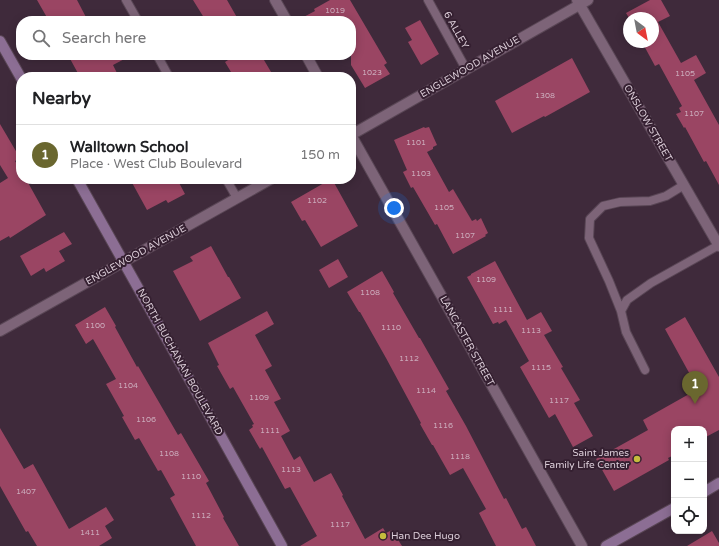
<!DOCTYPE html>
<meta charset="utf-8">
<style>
body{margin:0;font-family:"Varela Round",sans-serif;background:#f2f2f2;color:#202124}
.controls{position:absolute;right:12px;bottom:12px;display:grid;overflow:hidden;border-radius:8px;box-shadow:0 2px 10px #0003}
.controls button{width:36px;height:36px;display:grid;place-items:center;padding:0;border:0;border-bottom:1px solid #e0e0e0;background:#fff;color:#202124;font:20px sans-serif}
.compass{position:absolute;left:623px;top:12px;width:36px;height:36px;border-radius:50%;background:#fff;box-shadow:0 2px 10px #0003;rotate:148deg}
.you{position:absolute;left:394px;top:208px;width:14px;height:14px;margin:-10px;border:3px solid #fff;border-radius:50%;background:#1a73e8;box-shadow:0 0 0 6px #1a73e833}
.badge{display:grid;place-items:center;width:26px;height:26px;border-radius:50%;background:#6a672f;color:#fff;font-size:13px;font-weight:700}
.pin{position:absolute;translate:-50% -33px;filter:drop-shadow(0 1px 2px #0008)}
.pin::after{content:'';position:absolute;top:21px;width:14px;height:12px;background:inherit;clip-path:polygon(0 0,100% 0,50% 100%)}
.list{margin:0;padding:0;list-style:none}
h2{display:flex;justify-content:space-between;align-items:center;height:52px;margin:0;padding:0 16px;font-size:17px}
h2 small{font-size:13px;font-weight:400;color:#757577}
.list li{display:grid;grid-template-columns:26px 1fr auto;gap:12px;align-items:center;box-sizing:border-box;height:60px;padding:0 16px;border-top:1px solid #e0e0e0}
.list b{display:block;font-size:15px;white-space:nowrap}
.list p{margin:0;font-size:13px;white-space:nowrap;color:#757577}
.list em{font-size:13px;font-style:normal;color:#757577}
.icon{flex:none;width:22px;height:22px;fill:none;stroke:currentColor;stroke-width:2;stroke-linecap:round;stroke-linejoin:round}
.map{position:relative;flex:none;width:719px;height:546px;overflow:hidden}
.search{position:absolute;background:#fff;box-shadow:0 2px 10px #0003;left:16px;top:16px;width:340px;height:44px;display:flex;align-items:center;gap:10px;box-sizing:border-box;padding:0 14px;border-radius:16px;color:#757577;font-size:15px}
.panel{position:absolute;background:#fff;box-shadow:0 2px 10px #0003;left:16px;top:72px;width:340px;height:112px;border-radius:16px}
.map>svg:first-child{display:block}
.building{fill:#9a4563}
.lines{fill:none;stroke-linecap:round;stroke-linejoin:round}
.lane-casing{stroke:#594655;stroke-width:10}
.street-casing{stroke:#594655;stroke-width:12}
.secondary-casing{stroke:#594655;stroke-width:12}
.lane{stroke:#7d6478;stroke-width:8}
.street{stroke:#7d6478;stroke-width:10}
.secondary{stroke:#8c6e94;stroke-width:10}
.poi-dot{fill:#c5bc3d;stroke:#352031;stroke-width:1.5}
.labels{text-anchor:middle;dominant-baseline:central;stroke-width:4;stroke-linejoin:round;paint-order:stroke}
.number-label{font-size:8px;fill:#cbabbb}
.street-label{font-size:10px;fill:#dbcdd8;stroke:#352031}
.poi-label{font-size:10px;fill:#dbcdd8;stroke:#352031;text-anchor:end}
</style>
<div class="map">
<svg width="719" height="546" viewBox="0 0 719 546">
<rect width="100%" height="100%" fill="#3f2a3b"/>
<!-- building -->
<path class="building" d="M 37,0 L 77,0 L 88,21 L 49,21 Z
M 193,0 L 227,0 L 239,21 L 206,21 Z
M 330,0 L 350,0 L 387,63 L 384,65 L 390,74 L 365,88 L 351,65 L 351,21 L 296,21 L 315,11 L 314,9 Z
M 650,0 L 661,0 L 670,16 L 658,22 L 681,63 L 696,55 L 706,73 L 694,80 L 719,125 L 719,185 L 706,161 L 704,162 L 685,127 L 684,128 L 676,114 L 681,112 L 679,108 L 682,106 L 659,64 L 655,66 L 642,42 L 653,42 L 653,18 L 629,18 L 626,13 Z
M 420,20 L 439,54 L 421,65 L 408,42 L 412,40 L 405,28 Z
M 68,55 L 132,55 L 113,65 L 119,77 L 80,77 Z
M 236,55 L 261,55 L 274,77 L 234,77 L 225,62 Z
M 572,58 L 590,92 L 545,117 L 544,116 L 512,133 L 495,101 Z
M 0,124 L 20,158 L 15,161 L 21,171 L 21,179 L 26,179 L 46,215 L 10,238 L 9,236 L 0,241 L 0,183 L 8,178 L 0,165 Z
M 424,127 L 425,128 L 429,127 L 437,145 L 433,147 L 433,149 L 427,152 L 449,192 L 453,189 L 472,221 L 476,219 L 477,221 L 481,218 L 488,233 L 485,235 L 486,236 L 453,254 L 437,224 L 435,225 L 413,187 L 411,188 L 403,172 L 407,170 L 394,140 Z
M 130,179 L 177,179 L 185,194 L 168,203 L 166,200 L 147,210 Z
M 331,179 L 332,179 L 358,226 L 321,247 L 305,220 L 302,221 L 291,202 Z
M 64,232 L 72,244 L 59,251 L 65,261 L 46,272 L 44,268 L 31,276 L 20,256 Z
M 211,246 L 228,277 L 229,277 L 241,298 L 200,321 L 173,271 L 193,261 L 190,257 Z
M 338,259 L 348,277 L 329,288 L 319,270 Z
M 495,261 L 527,320 L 541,312 L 552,331 L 544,335 L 563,367 L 561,368 L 580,400 L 574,403 L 593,436 L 573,447 L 555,414 L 549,418 L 520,367 L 529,361 L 506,320 L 499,324 L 498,322 L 493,324 L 467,277 L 471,275 L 471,274 Z
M 382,271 L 394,292 L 393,293 L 419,338 L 420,338 L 449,389 L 446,391 L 466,426 L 504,499 L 506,498 L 522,529 L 526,527 L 536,546 L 496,546 L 479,513 L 486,509 L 463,468 L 450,475 L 433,445 L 432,445 L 420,424 L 421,423 L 386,358 L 360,312 L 359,312 L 347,292 Z
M 105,307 L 116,326 L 115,327 L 137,367 L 138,366 L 178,435 L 181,433 L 209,481 L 206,483 L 224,517 L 223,518 L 239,546 L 196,546 L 170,498 L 175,495 L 161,470 L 158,471 L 139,438 L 135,440 L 122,417 L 124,416 L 106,384 L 116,379 L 93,339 L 86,344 L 75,325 Z
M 267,311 L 274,324 L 255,335 L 272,366 L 265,370 L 281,399 L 274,402 L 290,431 L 281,436 L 294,460 L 300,456 L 314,482 L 331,473 L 343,495 L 342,496 L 365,539 L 383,528 L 386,533 L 392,530 L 402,546 L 300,546 L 317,536 L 290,487 L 285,489 L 262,447 L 260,449 L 249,430 L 253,427 L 252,425 L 254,424 L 233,387 L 230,389 L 217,366 L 219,365 L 208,343 Z
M 685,317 L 719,377 L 719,430 L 704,438 L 704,429 L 674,429 L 674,455 L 668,458 L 669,460 L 614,491 L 596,459 L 648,430 L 643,420 L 698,389 L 665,329 Z
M 0,428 L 24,469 L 33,464 L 69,529 L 106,507 L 114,520 L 105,526 L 112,538 L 99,546 L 37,546 L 28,531 L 26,532 L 0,486 Z
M 712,531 L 719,543 L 719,546 L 687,546 Z"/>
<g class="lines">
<!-- lane casing -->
<g class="lane-casing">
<path id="lane" d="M 126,0 L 138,21
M 428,0 L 466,69
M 157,55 L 169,77
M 226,179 L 237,198
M 621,311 L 627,300 L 651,283 L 719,245
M 645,370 L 626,332 L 621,311 L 609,281 L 589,238 L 590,219 L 603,206 L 620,202 L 650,201 L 666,196 L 684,185"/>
</g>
<!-- street casing -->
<g class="street-casing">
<path id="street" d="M 275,0 L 287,21
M 577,0 L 719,246
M 306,55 L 318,77
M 351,135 L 582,546
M 351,135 L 588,0
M 0,331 L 271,179"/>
</g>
<!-- secondary casing -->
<g class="secondary-casing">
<path id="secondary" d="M 0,41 L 21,78
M 77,179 L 192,384 L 282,546
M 704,492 L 719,483
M 606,546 L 674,508"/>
</g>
<!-- lane -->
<use href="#lane" class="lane"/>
<!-- street -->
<use href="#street" class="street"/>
<!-- secondary -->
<use href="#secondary" class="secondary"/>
</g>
<!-- markers -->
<g class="poi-dot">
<circle cx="637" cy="459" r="4"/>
<circle cx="383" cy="536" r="4"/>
</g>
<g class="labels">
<!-- number labels -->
<g class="number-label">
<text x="335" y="10">1019</text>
<text x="372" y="72">1023</text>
<text x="685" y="73">1105</text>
<text x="545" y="95">1308</text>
<text x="694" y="113">1107</text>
<text x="416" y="142">1101</text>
<text x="421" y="173">1103</text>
<text x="317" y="200">1102</text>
<text x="444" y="207">1105</text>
<text x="465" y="235">1107</text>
<text x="486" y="279">1109</text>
<text x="370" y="292">1108</text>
<text x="503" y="309">1111</text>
<text x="95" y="325">1100</text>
<text x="391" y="327">1110</text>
<text x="531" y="330">1113</text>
<text x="409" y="358">1112</text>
<text x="541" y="367">1115</text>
<text x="128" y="385">1104</text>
<text x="426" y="390">1114</text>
<text x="259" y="397">1109</text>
<text x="559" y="400">1117</text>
<text x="146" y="419">1106</text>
<text x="443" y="425">1116</text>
<text x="270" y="430">1111</text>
<text x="169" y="453">1108</text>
<text x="460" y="456">1118</text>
<text x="291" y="469">1113</text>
<text x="191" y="476">1110</text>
<text x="26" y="491">1407</text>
<text x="201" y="515">1112</text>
<text x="340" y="524">1117</text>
<text x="90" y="532">1411</text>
</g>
<!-- street labels -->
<g class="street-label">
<text transform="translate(456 30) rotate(61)">6 ALLEY</text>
<text transform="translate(470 67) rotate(-30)">ENGLEWOOD AVENUE</text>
<text transform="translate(648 123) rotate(60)">ONSLOW STREET</text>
<text transform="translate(136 255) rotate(-29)">ENGLEWOOD AVENUE</text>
<text transform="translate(467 341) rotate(61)">LANCASTER STREET</text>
<text transform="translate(180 362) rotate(61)">NORTH BUCHANAN BOULEVARD</text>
</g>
<!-- poi labels -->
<g class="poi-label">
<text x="629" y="453">Saint James<tspan x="629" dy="12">Family Life Center</tspan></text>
<text x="391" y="536" text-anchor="start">Han Dee Hugo</text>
</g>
</g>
</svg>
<div class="controls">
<button>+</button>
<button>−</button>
<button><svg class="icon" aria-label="locate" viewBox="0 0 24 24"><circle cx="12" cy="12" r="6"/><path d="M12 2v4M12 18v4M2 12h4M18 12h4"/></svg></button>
</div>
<svg class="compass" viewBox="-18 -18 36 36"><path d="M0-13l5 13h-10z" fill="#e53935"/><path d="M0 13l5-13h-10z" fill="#757577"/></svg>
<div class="you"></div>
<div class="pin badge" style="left:695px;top:404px">1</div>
<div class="search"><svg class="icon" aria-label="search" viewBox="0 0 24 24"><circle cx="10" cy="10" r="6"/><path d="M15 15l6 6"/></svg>Search here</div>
<section class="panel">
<h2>Nearby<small></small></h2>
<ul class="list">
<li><span class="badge">1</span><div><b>Walltown School</b><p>Place · West Club Boulevard</p></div><em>150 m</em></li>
</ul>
</section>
</div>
